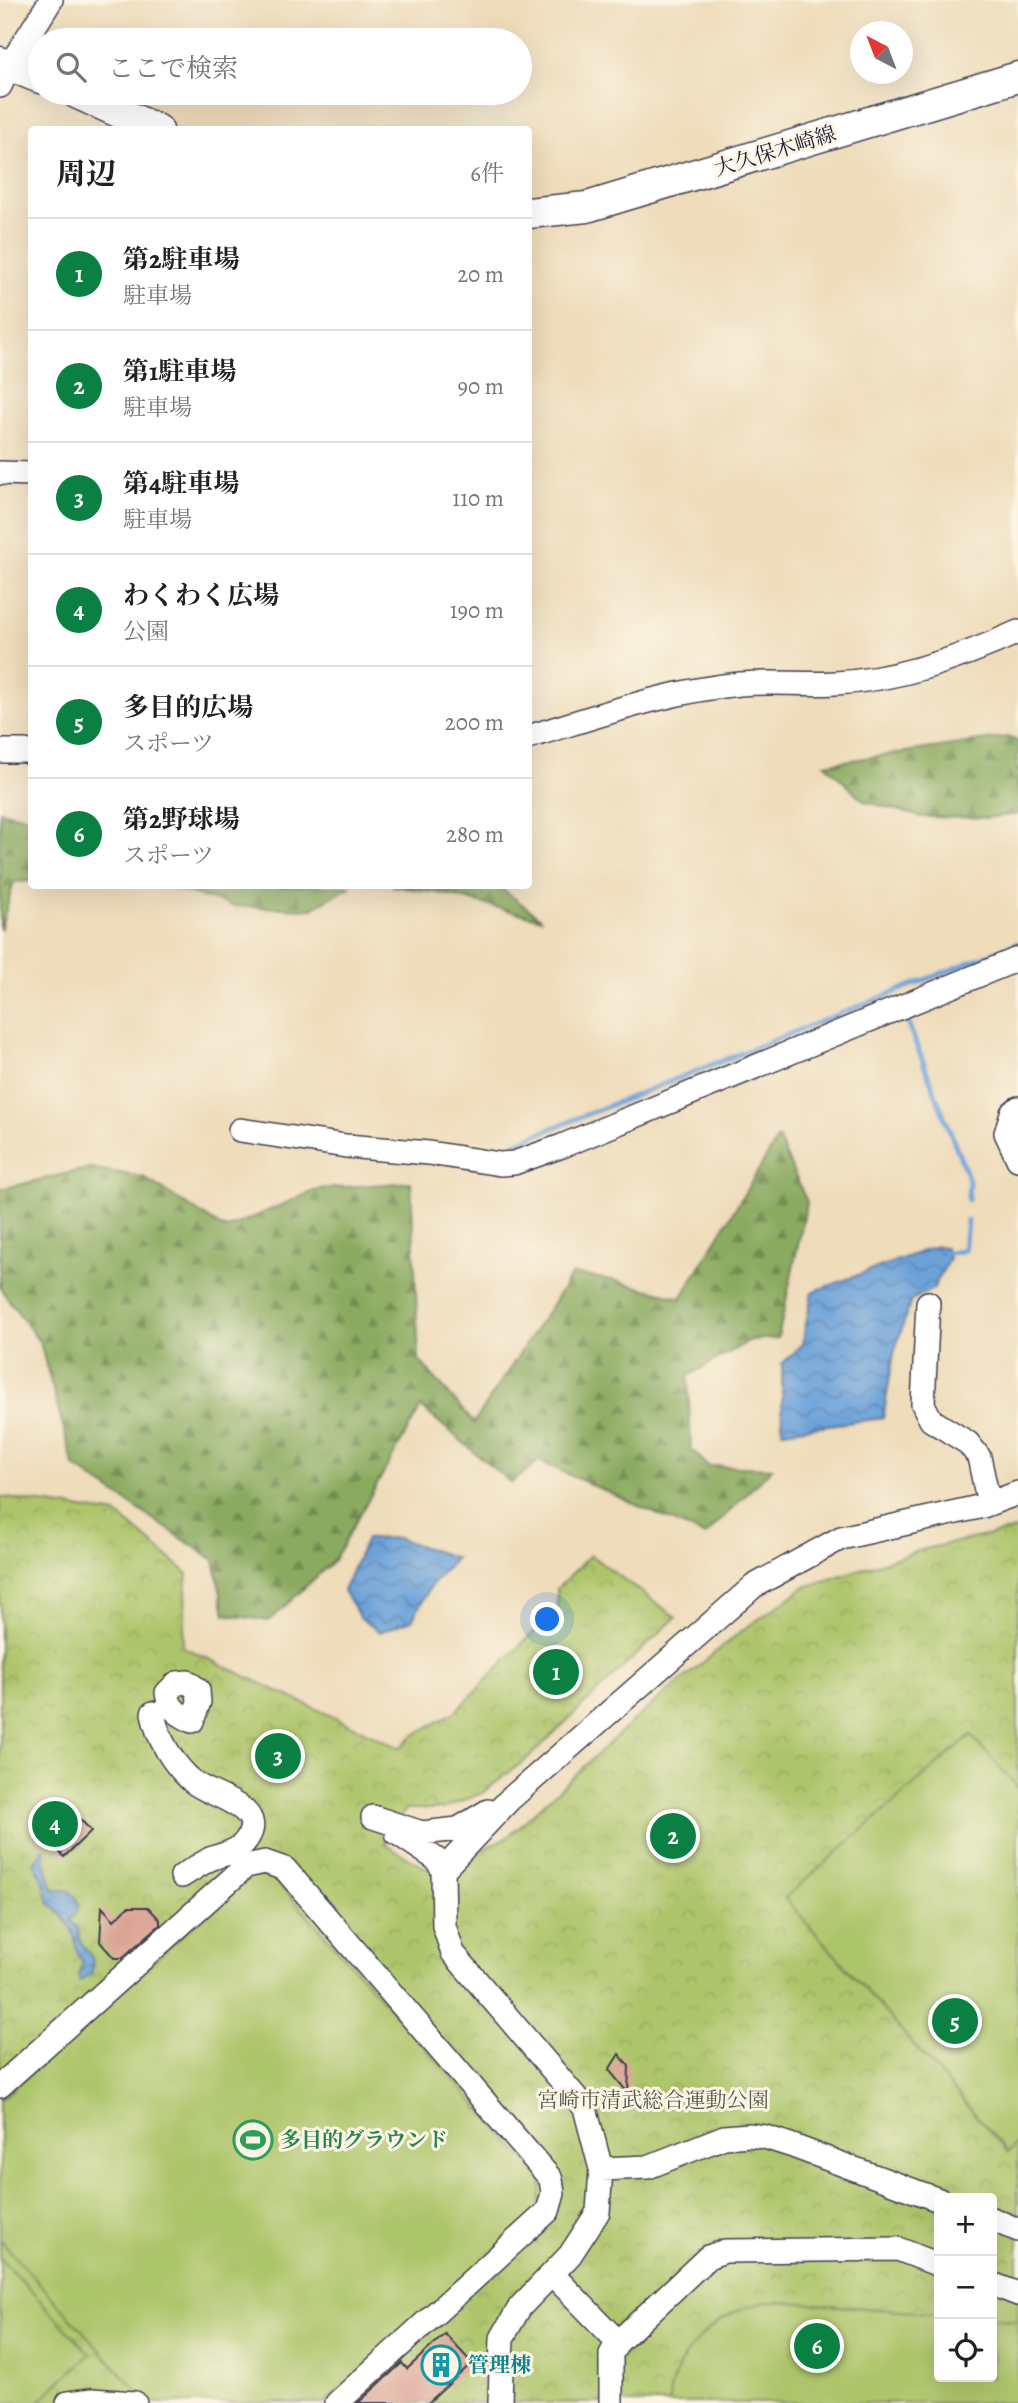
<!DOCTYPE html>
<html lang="ja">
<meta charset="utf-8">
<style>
body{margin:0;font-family:Alegreya,"Noto Serif JP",serif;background:#f6f6f6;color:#202124}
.controls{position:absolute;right:21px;bottom:21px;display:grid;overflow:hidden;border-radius:7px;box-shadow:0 7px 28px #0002}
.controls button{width:63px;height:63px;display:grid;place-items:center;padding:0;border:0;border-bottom:2px solid #e0e0e0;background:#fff;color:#202124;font:35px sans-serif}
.compass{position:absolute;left:850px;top:21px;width:63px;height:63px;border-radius:50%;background:#fff;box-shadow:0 7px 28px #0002;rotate:318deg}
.you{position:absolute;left:548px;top:1620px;width:24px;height:24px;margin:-18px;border:5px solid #fff;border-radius:50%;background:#1a73e8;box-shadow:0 0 0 10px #1a73e833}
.badge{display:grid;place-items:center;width:46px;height:46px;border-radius:50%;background:#0b8043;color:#fff;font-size:23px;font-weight:700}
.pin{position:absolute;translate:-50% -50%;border:4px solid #fff;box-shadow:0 2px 7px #0006}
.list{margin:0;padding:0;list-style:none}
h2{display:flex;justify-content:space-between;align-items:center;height:91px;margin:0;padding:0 28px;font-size:30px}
h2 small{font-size:23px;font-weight:400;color:#757577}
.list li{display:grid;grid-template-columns:46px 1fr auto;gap:21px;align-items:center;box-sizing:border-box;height:112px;padding:0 28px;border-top:2px solid #e0e0e0}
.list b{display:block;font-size:26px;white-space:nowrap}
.list p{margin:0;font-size:23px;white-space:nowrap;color:#757577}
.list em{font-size:23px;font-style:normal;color:#757577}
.icon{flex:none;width:38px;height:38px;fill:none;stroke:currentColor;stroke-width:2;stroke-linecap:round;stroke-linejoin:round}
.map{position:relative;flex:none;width:1018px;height:2403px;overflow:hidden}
.search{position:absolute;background:#fff;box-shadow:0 7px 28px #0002;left:28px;top:28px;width:504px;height:77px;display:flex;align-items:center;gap:18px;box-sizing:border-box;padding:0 24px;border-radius:38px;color:#757577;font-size:26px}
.panel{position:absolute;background:#fff;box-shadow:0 7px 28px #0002;left:28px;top:126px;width:504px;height:763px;border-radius:7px}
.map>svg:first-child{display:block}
.forest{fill:url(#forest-firs);stroke:#56664c;stroke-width:2}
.park{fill:url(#park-crowns);stroke:#687452;stroke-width:2;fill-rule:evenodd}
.garden{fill:#adc56a;stroke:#687452;stroke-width:2}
.water{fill:url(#water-waves);stroke:#47628a;stroke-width:2}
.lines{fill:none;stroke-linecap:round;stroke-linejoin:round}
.stream{stroke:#6ca2d9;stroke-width:5}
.building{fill:#d9a192}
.minor-casing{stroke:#413e4e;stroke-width:26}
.major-casing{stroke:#413e4e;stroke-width:33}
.minor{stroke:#fff;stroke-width:23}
.major{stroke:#fff;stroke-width:30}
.labels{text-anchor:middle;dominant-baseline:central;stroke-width:6;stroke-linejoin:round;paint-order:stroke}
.street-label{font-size:21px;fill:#22223b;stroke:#fcf5e5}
.park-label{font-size:21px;fill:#535b4b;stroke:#fcf5e5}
.leisure-label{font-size:21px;font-weight:bold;fill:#27864d;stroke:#fcf5e5;text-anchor:start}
.culture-label{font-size:21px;font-weight:bold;fill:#0d838f;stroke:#fcf5e5;text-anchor:start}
</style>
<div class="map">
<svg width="1018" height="2403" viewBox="0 0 1018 2403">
<defs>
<pattern id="forest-firs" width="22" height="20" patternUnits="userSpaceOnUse" patternTransform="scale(1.75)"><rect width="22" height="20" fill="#8aaa5e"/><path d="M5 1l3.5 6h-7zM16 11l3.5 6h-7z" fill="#708a4f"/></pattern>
<pattern id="park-crowns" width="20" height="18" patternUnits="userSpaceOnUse" patternTransform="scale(1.75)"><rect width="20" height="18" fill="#adc56a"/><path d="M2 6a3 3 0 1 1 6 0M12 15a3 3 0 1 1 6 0" fill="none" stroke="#95a95d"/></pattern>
<pattern id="water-waves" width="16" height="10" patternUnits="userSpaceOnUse" patternTransform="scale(1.75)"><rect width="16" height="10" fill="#6ca2d9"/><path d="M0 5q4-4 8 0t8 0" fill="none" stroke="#5884b1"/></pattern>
</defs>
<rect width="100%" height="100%" fill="#fcf5e5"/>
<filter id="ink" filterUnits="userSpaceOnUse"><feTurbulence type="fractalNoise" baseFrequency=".0143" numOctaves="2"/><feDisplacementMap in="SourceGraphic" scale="14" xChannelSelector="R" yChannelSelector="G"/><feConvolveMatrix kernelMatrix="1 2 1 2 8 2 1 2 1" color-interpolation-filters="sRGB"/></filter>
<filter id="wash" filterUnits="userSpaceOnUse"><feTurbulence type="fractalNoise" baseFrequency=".00686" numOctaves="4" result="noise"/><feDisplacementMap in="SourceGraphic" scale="28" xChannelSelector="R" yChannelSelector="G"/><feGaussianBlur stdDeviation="1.57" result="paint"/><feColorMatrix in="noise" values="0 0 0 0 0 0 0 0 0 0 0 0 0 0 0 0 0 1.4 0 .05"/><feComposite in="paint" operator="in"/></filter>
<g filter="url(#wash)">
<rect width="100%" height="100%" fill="#eedcba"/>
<!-- forest -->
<path class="forest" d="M 1007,737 L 1018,741 L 1018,814 L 986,818 L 921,817 L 864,801 L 825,764 Z
M 0,811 L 31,818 L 32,881 L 14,882 L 0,930 Z
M 166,886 L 352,886 L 310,909 L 233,906 Z
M 392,886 L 498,886 L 542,919 L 445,894 Z
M 778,1138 L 807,1202 L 778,1338 L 751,1340 L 688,1376 L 691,1449 L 708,1466 L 772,1468 L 705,1536 L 539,1461 L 511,1483 L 421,1407 L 334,1560 L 269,1621 L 225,1614 L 214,1560 L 74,1466 L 40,1343 L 0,1288 L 0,1189 L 90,1168 L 143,1177 L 225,1229 L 319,1189 L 411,1182 L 419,1360 L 474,1423 L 572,1274 L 612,1280 L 681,1298 Z"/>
<!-- park -->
<path class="park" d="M 0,1497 L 117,1514 L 187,1573 L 183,1647 L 400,1748 L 412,1736 L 455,1712 L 557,1608 L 557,1589 L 590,1555 L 676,1617 L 529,1757 L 482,1793 L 442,1809 L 406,1809 L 384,1844 L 435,1873 L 509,1836 L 634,1720 L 740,1632 L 805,1587 L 924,1549 L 1018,1529 L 1018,2403 L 0,2403 ZM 939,2198 L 992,2198 L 992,2377 L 939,2377 Z"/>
<!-- garden -->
<path class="garden" d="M 971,1735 L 1018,1788 L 1018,2143 L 1008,2152 L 785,1898 Z
M 250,1874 L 273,1877 L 542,2179 L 539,2211 L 325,2403 L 148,2403 L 0,2240 L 0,2100 Z
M 0,2258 L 90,2354 L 37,2403 L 0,2403 Z
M 764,2302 L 789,2302 L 939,2314 L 939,2377 L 992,2377 L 992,2318 L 1018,2321 L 1018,2403 L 669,2403 C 670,2365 701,2330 733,2313 C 742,2308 754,2306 764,2302 Z"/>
<!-- water -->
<path class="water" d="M 936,1246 L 945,1247 L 949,1259 L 933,1289 L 911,1300 L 894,1353 L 883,1418 L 782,1431 L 782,1364 L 802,1345 L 812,1292 Z
M 397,1538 L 456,1558 L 432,1584 L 412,1620 L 380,1632 L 361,1619 L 343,1591 L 366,1539 Z
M 41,1848 L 45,1849 L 44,1859 L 53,1889 C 67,1889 73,1890 79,1904 L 75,1915 L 70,1920 L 78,1928 C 79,1932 79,1936 80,1940 C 87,1956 97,1952 91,1974 L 80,1981 L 78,1976 L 83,1962 C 74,1950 78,1948 74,1935 C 72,1927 56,1908 49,1903 L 43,1879 L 34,1862 L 40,1854 Z"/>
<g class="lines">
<!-- stream -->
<path class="stream" d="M 904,1013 L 969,1180 L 968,1200
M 515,1143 L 1018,943
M 945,1254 L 964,1250 L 967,1221"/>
</g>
<g id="blocks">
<!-- building -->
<path class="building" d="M 81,1820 L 91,1831 L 64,1857 L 54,1846 Z
M 102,1907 L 114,1920 L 128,1907 L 148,1907 L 160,1920 L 160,1925 L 122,1958 L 114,1958 L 100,1942 Z
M 619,2054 L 629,2066 L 628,2093 L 609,2070 Z
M 445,2334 L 472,2363 L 428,2403 L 358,2403 L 402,2363 L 407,2369 Z"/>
</g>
</g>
<g filter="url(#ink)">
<use href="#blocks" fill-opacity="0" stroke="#413e4e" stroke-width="2"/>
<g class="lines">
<!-- minor casing -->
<g class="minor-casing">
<path id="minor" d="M 0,86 L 10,65 L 51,0
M 0,473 L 32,474
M 528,737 C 598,716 667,691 740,684 C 771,681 803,685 835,683 C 899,680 961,658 1018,632
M 0,751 L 25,751 L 32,753
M 1018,1108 L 1012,1113 L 1006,1133 L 1018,1159
M 240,1130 L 346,1146 L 429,1153 L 500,1164 L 514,1163 L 562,1146 L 1018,959
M 928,1303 L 923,1404 L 931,1420 L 968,1443 L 979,1457 L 989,1504
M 188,1682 L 198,1690 L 199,1702 L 192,1721 C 178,1714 169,1709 167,1693 L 177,1683 Z
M 153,1713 C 157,1738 173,1764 192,1781 C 208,1796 269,1806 247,1839 C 239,1852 223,1854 210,1859 C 201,1864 191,1870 182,1876
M 373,1817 L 422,1833 L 458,1829 L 488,1811
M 397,1833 L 436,1859 L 443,1870
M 0,2086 L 246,1866 L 265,1862 L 285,1869 L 551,2179 L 553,2193 L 548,2211 L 337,2403
M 601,2169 L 648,2167 L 724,2137 L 749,2135 L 765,2137 L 790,2145 L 939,2200
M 992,2219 L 1018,2230
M 552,2274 L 618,2342
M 992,2284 L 1018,2294
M 68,2403 L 92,2400 L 135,2403
M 500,2403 L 502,2338 L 520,2307 L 570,2255 L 598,2212 L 601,2169 L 585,2108 L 453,1953 L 444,1926 L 443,1870 L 509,1800 L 754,1586 L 841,1538 L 983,1506 L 1018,1493
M 611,2403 L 611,2354 L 618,2342 L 708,2257 L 725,2251 L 898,2249 L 939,2265"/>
</g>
<!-- major casing -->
<g class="major-casing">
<path id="major" d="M 0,62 L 40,78
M 76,93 L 158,130
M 528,213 L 587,207 L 1018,77"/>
</g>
<!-- minor -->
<use href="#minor" class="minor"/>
<!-- major -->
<use href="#major" class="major"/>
</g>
</g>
<!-- icons -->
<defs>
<g id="stadium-ring" transform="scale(2.0125)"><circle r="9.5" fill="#fcf5e5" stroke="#2e9e5b" stroke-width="1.5"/><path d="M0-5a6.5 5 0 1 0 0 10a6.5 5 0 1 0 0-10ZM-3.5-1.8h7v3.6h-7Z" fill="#2e9e5b"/></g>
<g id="building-ring" transform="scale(2.0125)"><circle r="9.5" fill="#fcf5e5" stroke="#0f9aa8" stroke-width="1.5"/><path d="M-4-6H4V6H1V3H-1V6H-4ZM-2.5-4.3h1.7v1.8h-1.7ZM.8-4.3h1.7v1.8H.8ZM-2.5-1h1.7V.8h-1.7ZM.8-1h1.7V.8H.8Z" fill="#0f9aa8"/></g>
</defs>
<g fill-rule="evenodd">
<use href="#stadium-ring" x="253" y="2140"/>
<use href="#building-ring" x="441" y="2365"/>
</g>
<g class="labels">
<!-- street labels -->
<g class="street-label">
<text transform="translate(775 151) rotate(-17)">大久保木崎線</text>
</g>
<!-- park labels -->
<g class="park-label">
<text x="653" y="2100">宮崎市清武総合運動公園</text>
</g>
<!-- leisure labels -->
<g class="leisure-label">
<text x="280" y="2140">多目的グラウンド</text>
</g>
<!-- culture labels -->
<g class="culture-label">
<text x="468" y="2365">管理棟</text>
</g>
</g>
</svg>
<div class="controls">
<button>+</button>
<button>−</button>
<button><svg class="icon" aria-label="locate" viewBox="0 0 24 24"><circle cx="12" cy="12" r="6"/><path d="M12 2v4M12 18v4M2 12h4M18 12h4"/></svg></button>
</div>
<svg class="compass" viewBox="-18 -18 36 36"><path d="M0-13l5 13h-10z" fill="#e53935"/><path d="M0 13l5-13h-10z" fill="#757577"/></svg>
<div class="you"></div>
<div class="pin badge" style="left:556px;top:1672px">1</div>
<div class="pin badge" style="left:673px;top:1836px">2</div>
<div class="pin badge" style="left:278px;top:1756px">3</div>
<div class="pin badge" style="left:55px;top:1824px">4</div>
<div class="pin badge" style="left:955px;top:2021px">5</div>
<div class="pin badge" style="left:817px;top:2346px">6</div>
<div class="search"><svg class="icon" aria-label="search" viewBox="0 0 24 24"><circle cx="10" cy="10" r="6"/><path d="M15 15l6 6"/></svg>ここで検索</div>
<section class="panel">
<h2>周辺<small>6件</small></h2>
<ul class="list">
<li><span class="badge">1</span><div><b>第2駐車場</b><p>駐車場</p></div><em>20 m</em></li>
<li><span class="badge">2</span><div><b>第1駐車場</b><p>駐車場</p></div><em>90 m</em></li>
<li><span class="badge">3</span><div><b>第4駐車場</b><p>駐車場</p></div><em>110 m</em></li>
<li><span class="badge">4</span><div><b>わくわく広場</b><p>公園</p></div><em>190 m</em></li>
<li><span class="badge">5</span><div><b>多目的広場</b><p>スポーツ</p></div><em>200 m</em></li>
<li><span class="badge">6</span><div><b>第2野球場</b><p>スポーツ</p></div><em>280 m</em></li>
</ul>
</section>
</div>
